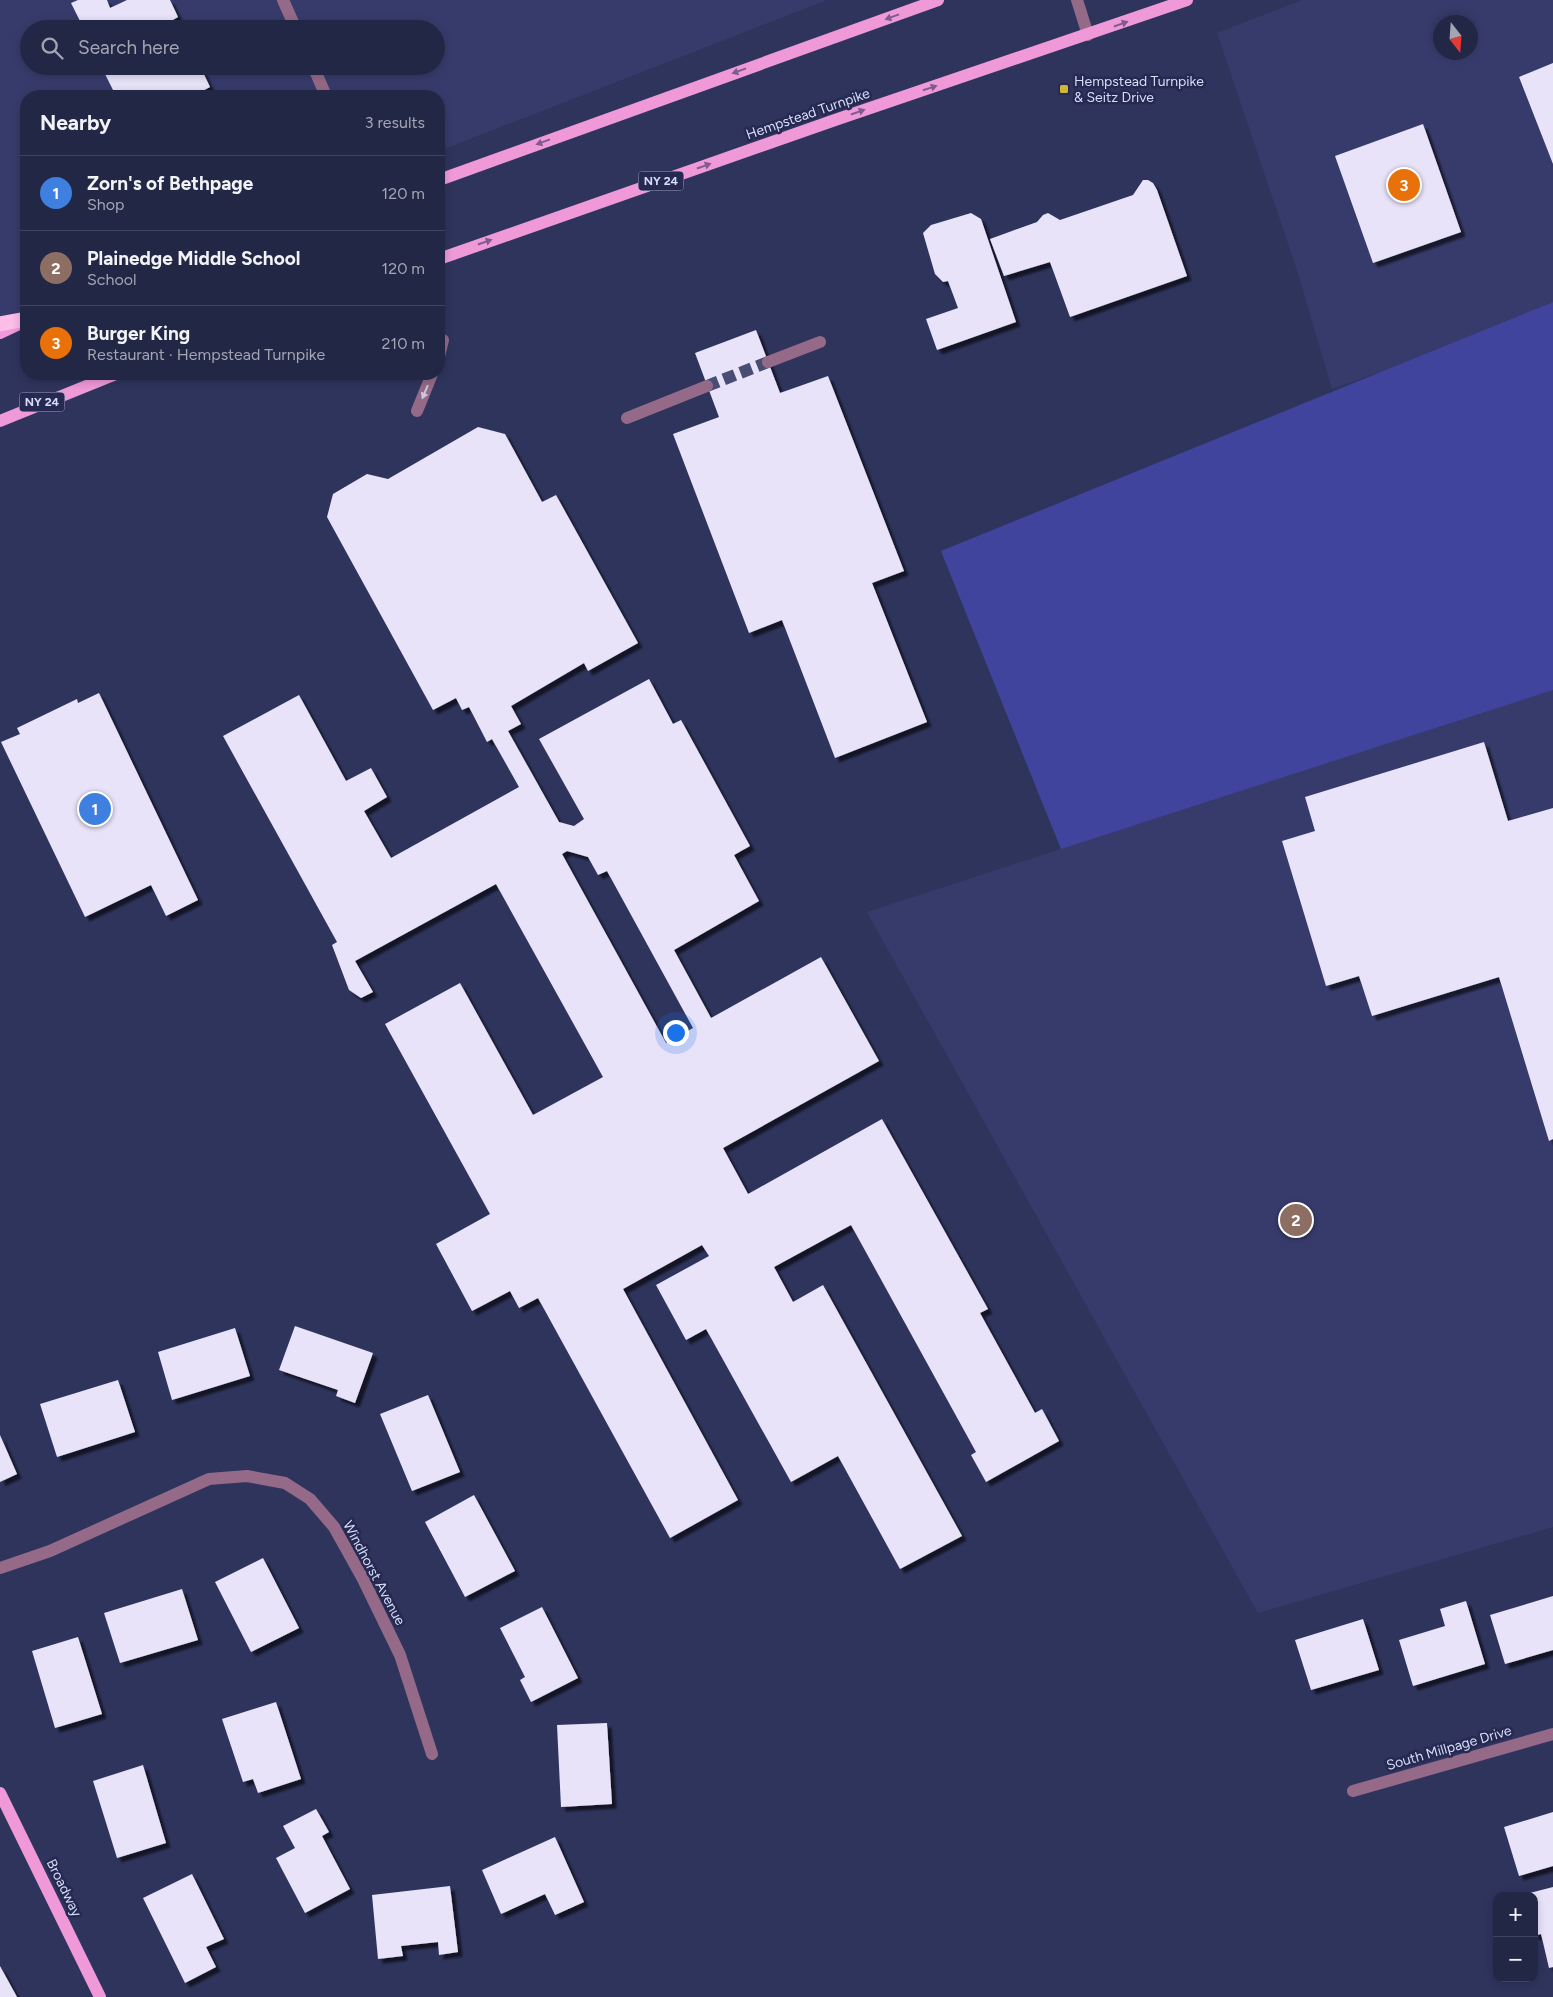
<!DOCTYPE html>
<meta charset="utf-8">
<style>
body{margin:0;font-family:Figtree,sans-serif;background:#2b2f4d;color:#f1f3f6}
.controls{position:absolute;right:15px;bottom:15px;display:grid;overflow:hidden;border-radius:10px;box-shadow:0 2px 8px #0003}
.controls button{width:45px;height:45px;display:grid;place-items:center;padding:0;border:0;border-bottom:1px solid #40445f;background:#232746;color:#f1f3f6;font:25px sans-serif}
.compass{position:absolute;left:1433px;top:15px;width:45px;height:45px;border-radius:50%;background:#232746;box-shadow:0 2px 8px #0003;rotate:163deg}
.you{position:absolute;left:675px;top:1032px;width:18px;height:18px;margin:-12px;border:4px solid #fff;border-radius:50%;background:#1a73e8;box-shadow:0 0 0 8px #1a73e833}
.badge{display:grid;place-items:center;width:32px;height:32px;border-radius:50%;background:#ea580c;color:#fff;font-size:16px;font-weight:700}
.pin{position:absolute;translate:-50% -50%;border:2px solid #fff;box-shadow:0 1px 5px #0006}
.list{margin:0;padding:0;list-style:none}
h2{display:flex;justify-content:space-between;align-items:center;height:65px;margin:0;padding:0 20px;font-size:21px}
h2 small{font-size:16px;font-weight:400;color:#a3a5b3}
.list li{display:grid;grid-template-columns:32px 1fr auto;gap:15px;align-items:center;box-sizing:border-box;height:75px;padding:0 20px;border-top:1px solid #40445f}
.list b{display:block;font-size:19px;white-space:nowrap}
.list p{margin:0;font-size:16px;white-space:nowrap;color:#a3a5b3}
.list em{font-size:16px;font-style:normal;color:#a3a5b3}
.icon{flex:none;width:28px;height:28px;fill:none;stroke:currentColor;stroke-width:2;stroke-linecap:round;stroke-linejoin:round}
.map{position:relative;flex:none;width:1553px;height:1997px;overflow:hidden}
.search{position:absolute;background:#232746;box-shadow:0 2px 8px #0003;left:20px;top:20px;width:425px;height:55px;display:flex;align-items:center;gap:12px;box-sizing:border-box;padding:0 18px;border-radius:28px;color:#a3a5b3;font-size:19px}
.panel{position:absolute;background:#232746;box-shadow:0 2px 8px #0003;left:20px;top:90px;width:425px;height:290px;border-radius:20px}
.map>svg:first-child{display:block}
.built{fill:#373b6b;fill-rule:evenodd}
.green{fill:#41449d}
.building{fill:#e8e3f9;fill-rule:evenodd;filter:url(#shadow)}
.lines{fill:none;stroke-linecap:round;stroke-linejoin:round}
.minor-tunnel{stroke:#484d74;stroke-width:12;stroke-dasharray:12 6;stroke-linecap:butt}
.minor{stroke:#956a88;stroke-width:12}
.major{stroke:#ef99d8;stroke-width:12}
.highway{stroke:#fcbde9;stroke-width:15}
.oneway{fill:#805b8e}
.oneway2{fill:#cbc6e1}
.poi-dot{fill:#d1b736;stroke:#262952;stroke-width:2}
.labels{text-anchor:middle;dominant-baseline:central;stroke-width:5;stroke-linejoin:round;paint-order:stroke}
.shield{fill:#262952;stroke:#a3a7c6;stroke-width:1}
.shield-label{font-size:12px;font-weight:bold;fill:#d8ddf7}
.poi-label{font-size:14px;fill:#d8ddf7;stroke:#262952;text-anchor:start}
.street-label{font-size:14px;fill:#d8ddf7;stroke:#262952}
</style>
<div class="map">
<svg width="1553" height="1997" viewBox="0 0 1553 1997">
<defs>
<filter id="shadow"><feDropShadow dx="4.5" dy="4.5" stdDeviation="1" flood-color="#0009"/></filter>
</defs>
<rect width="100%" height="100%" fill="#2f345d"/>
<!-- built -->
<path class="built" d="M 0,0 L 827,0 L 439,151 L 439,96 L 26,96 L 26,311 L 0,322 ZM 29,29 L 436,29 L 436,66 L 29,66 Z
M 1302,0 L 1553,0 L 1553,302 L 1534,310 L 1553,359 L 1553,1527 L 1258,1613 L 867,912 L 1061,849 L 941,551 L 1380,372 L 1332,389 L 1297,270 L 1217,33 ZM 1440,22 L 1470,22 L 1470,52 L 1440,52 Z"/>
<!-- green -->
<path class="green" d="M 1553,302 L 1553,690 L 1061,849 L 941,551 Z"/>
<!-- building -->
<path class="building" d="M 78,0 L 107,0 L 110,8 L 127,0 L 170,0 L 178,17 L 171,21 L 175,29 L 84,29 L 71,3 Z
M 1553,63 L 1553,164 L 1519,77 Z
M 101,66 L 200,66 L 210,87 L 193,96 L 116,96 Z
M 1423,124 L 1461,232 L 1373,263 L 1335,156 Z
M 1143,180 L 1148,180 L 1153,183 L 1157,190 L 1187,276 L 1070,317 L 1050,262 L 1004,276 L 990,239 L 1037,222 L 1043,215 L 1048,213 L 1060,220 L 1133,195 Z
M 971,213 L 981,219 L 1016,322 L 937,350 L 926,319 L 958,308 L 948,281 L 943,282 L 935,274 L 923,233 L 931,225 Z
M 756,330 L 780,393 L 828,376 L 904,571 L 872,583 L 927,722 L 835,758 L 782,620 L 749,633 L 673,434 L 719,417 L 695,353 Z
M 478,427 L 505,434 L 542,502 L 556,495 L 638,643 L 588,671 L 584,663 L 511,706 L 521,724 L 508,731 L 559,822 L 574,826 L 584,819 L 539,739 L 649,679 L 673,724 L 681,720 L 750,846 L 734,855 L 759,901 L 674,950 L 711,1018 L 821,957 L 879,1061 L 723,1148 L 748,1194 L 882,1119 L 988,1309 L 980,1313 L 1035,1413 L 1042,1409 L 1059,1441 L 986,1482 L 971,1455 L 976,1452 L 851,1225 L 774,1267 L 793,1302 L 823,1285 L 962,1536 L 900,1569 L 838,1456 L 791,1482 L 706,1329 L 686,1340 L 656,1285 L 709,1256 L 702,1245 L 623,1289 L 738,1500 L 670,1538 L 538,1298 L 519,1308 L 510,1291 L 472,1311 L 436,1244 L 490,1214 L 385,1024 L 460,983 L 533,1115 L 603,1077 L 496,884 L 355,961 L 373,992 L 361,998 L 349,990 L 332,945 L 337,942 L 223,736 L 299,695 L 346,781 L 371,768 L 387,797 L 364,811 L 391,858 L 519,787 L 492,739 L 487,742 L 469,707 L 462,710 L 456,698 L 433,710 L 327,517 L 333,494 L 367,474 L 388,479 ZM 567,851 L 588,857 L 598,875 L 607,871 L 693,1028 L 666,1043 L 562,854 Z
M 99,693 L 198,900 L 166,916 L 151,885 L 85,917 L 1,742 L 20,734 L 17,728 L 77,699 L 78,703 Z
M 1484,742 L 1508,821 L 1553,808 L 1553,1139 L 1549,1141 L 1499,977 L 1372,1016 L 1359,976 L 1326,986 L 1282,841 L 1315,831 L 1305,797 Z
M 295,1326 L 373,1353 L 355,1403 L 336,1396 L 338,1390 L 279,1370 Z
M 235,1328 L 250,1376 L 172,1400 L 158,1352 Z
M 118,1380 L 135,1432 L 57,1457 L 40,1404 Z
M 428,1395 L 460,1472 L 412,1491 L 380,1414 Z
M 0,1435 L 17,1474 L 0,1482 Z
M 474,1495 L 515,1571 L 465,1597 L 425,1522 Z
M 263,1558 L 299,1628 L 251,1652 L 215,1582 Z
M 182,1589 L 198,1640 L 120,1663 L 104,1613 Z
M 1553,1596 L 1553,1650 L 1505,1664 L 1490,1615 Z
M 1466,1601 L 1485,1664 L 1413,1686 L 1399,1640 L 1445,1626 L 1440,1609 Z
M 542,1607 L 578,1678 L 531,1702 L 520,1680 L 525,1677 L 500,1628 Z
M 1363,1619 L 1379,1670 L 1311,1690 L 1295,1640 Z
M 78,1637 L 102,1714 L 55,1728 L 32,1651 Z
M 276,1702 L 301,1779 L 258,1793 L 253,1779 L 243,1782 L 222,1719 Z
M 607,1723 L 612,1804 L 561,1807 L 557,1725 Z
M 143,1765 L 166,1843 L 117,1858 L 93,1781 Z
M 316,1809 L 329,1832 L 322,1836 L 350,1889 L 305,1913 L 276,1858 L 295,1848 L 283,1826 Z
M 1553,1812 L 1553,1866 L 1519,1876 L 1504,1827 Z
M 555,1837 L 584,1902 L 555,1915 L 545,1894 L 501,1914 L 482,1870 Z
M 192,1874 L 224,1939 L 206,1947 L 216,1967 L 185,1983 L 143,1898 Z
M 450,1886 L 458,1952 L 439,1955 L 438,1942 L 401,1946 L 403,1956 L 378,1959 L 372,1895 Z
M 1553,1887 L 1553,1967 L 1549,1968 L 1541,1934 L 1534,1936 L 1534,1896 L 1522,1895 Z
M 0,1966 L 17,1997 L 0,1997 Z"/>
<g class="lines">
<!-- minor-tunnel -->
<path class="minor-tunnel" d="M 707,386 L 768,362"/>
<!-- minor -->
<path class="minor" d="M 283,0 L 296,29
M 1077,0 L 1088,35
M 313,66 L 326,96
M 439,356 L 443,340
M 768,362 L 820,342
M 417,411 L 432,374
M 627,418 L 707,386
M 0,1568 L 50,1551 L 209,1479 L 247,1476 L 285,1483 L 310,1499 L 334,1527 L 363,1579 L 400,1655 L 432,1754
M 1353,1791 L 1553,1734"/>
<!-- major -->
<path class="major" d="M 439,180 L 938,0
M 439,259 L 835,120 L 1187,0
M 0,333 L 19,324
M 0,421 L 116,374
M 0,1793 L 100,1997"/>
<!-- highway -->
<path class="highway" d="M 0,324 L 26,319"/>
</g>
<!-- one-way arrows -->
<defs><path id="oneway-solid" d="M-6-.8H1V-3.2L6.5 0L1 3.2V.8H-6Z" transform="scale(1.25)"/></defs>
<g class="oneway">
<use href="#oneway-solid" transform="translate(892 17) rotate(160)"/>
<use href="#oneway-solid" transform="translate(1121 24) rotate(-19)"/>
<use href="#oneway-solid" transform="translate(739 71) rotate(160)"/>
<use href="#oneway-solid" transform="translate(930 88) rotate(-18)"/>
<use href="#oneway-solid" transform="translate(858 112) rotate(-19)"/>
<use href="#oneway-solid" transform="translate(543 142) rotate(160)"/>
<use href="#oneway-solid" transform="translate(704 166) rotate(-19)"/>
<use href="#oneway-solid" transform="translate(485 242) rotate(-19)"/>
</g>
<use class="oneway2" href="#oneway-solid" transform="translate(425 392) rotate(113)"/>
<!-- markers -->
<rect class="poi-dot" x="1059" y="84" width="10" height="10" rx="2.5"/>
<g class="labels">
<!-- shield labels -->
<g class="shield">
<rect x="638.5" y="171.5" width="45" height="19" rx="4"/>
<rect x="19.5" y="392.5" width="45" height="19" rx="4"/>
</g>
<g class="shield-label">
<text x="661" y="181">NY 24</text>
<text x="42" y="402">NY 24</text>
</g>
<!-- poi labels -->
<g class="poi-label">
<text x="1074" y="81">Hempstead Turnpike<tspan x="1074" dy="16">&amp; Seitz Drive</tspan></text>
</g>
<!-- street labels -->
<g class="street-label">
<text transform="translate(808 114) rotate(-19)">Hempstead Turnpike</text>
<text transform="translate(374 1573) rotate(62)">Windhorst Avenue</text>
<text transform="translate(1449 1748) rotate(-16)">South Millpage Drive</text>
<text transform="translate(64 1888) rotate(64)">Broadway</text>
</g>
</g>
</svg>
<div class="controls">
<button>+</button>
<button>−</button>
</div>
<svg class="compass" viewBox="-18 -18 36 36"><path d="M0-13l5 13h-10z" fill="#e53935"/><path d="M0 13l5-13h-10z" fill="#a3a5b3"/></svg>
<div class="you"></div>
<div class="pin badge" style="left:95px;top:809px;background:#3f7fe0">1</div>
<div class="pin badge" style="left:1296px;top:1220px;background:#8d6e63">2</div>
<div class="pin badge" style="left:1404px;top:185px;background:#e8710a">3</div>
<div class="search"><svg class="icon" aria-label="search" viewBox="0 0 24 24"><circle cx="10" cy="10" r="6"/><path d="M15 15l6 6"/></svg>Search here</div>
<section class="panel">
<h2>Nearby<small>3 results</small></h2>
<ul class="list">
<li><span class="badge" style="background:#3f7fe0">1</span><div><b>Zorn's of Bethpage</b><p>Shop</p></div><em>120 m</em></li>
<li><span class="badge" style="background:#8d6e63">2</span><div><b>Plainedge Middle School</b><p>School</p></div><em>120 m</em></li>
<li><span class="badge" style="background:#e8710a">3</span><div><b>Burger King</b><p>Restaurant · Hempstead Turnpike</p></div><em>210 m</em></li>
</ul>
</section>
</div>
